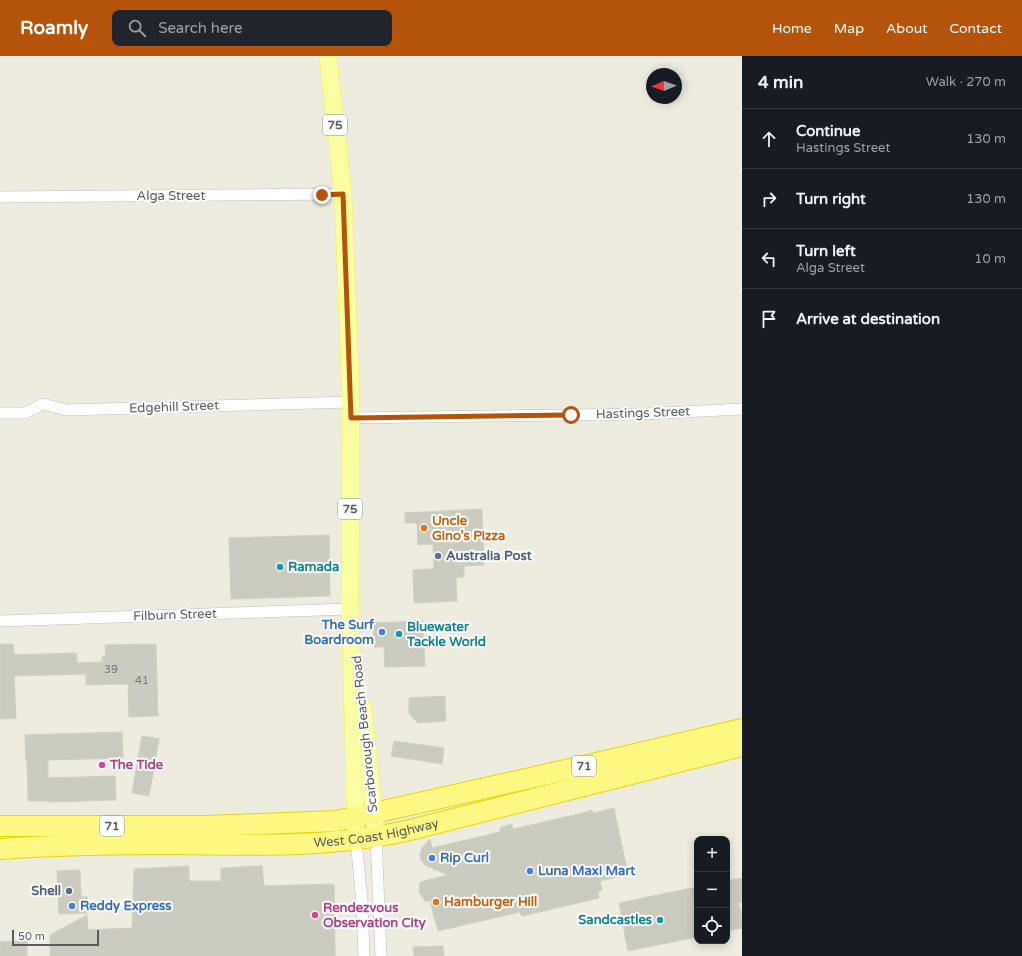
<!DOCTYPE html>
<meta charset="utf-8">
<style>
body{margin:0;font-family:"Varela Round",sans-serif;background:#20242c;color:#f1f3f6}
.controls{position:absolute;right:12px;bottom:12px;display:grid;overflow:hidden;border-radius:8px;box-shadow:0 2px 10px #0003}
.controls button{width:36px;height:36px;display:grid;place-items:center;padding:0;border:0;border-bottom:1px solid #363941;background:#171b24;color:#f1f3f6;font:20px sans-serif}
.compass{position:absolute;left:646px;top:12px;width:36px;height:36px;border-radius:50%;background:#171b24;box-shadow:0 2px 10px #0003;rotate:268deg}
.scale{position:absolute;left:12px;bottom:10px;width:87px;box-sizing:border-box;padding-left:4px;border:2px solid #585a61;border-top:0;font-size:11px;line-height:14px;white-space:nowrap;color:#585a61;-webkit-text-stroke:3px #fff;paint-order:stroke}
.stop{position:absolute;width:12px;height:12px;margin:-9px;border:3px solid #b45309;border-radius:50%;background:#fff}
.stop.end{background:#b45309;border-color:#fff;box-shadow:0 1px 4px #0008}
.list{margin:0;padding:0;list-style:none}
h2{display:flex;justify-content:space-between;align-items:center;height:52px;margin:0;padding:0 16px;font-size:17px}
h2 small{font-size:13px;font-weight:400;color:#9ea1a6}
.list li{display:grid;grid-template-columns:26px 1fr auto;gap:12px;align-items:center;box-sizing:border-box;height:60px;padding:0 16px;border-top:1px solid #363941}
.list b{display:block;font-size:15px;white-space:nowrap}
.list p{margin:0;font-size:13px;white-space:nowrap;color:#9ea1a6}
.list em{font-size:13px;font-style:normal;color:#9ea1a6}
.icon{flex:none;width:22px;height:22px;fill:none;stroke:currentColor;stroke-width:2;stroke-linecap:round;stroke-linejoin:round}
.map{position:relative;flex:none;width:742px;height:900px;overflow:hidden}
header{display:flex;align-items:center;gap:24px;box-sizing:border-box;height:56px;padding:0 20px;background:#b45309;color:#fff}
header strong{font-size:19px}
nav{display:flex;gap:22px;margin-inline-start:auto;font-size:14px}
.search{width:280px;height:36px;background:#20242c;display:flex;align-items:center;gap:10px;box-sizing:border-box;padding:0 14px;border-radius:8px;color:#9ea1a6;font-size:15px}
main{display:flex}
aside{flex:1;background:#171b24}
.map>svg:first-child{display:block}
.building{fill:#cccbc0;stroke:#d1cfbd}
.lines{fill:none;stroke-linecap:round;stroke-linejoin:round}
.street-casing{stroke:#bcbdc4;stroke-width:12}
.primary-casing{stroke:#fbed49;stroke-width:18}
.highway-casing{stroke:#ebd200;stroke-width:22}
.street{stroke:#fff;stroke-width:11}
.primary{stroke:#fbffa1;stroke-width:17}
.highway{stroke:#fff983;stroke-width:20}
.route{stroke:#b45309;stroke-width:5}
.food-dot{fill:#e8710a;stroke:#fff;stroke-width:1.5}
.service-dot{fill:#5c6f8a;stroke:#fff;stroke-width:1.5}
.culture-dot{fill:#0f9aa8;stroke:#fff;stroke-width:1.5}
.shop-dot{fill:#3f7fe0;stroke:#fff;stroke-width:1.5}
.hotel-dot{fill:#d1479c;stroke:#fff;stroke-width:1.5}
.labels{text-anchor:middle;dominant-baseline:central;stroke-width:4;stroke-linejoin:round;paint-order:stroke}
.number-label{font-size:11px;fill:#757679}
.shield{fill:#fff;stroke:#8a8c90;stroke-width:1}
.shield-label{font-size:12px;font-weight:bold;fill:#585a61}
.street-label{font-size:13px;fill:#585a61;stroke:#fff}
.food-label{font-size:13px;font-weight:bold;fill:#c56008;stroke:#fff;text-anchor:start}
.service-label{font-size:13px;font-weight:bold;fill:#4e5e75;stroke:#fff;text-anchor:start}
.culture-label{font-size:13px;font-weight:bold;fill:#0d838f;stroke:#fff;text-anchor:start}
.shop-label{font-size:13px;font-weight:bold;fill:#366cbe;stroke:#fff;text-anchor:start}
.hotel-label{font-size:13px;font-weight:bold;fill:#b23c85;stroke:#fff;text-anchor:start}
</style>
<header>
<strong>Roamly</strong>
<div class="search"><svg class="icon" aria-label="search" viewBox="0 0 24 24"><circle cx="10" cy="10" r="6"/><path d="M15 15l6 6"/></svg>Search here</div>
<nav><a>Home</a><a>Map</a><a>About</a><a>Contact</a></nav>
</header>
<main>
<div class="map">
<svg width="742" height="900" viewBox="0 0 742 900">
<rect width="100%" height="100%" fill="#edecdf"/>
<!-- building -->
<path class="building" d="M 482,453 L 484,509 L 464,510 L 464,521 L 456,522 L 457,545 L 414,547 L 413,514 L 434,513 L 433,488 L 418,489 L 417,467 L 405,467 L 405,457 Z
M 329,479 L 330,540 L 231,543 L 229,482 Z
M 423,565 L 425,610 L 385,611 L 384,591 L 374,591 L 373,567 Z
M 0,588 L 13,588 L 14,599 L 76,597 L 77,607 L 102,606 L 102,600 L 106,600 L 105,589 L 156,588 L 158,660 L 129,661 L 128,628 L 86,629 L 86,618 L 14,620 L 16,662 L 0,663 Z
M 445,640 L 446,665 L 418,667 L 409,658 L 409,642 Z
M 122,676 L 123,702 L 48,704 L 48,722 L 115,720 L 116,744 L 48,746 L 48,745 L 28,745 L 27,705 L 26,705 L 25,679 Z
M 142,680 L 159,683 L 149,740 L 132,737 Z
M 394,685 L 444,692 L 442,708 L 391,700 Z
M 614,752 L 628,818 L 600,825 L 602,834 L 598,836 L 599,842 L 522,860 L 520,856 L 438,875 L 430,845 L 425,845 L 419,836 L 420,826 L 448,819 L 425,809 L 421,804 L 420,799 L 422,792 L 430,783 L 432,792 L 500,776 L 500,772 L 512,768 L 513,773 L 583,757 L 592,754 L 593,757 Z
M 189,810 L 189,825 L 221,825 L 221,812 L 262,810 L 264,830 L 334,828 L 335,900 L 50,900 L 50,879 L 87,859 L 88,874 L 132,872 L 134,813 Z
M 80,814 L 81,841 L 87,841 L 87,857 L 59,858 L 57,815 Z
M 742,822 L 742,846 L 739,847 L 742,861 L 742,872 L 727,875 L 727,825 Z
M 697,831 L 697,881 L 628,895 L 619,847 Z
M 27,885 L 27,900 L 0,900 L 0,886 Z
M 443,890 L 444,900 L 414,900 L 413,891 Z"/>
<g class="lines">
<!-- street casing -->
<g class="street-casing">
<path id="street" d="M 0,141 L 343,138
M 0,357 L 25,357 L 43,348 L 66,354 L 351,346
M 351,362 L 642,358 L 742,353
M 0,565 L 350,553
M 376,781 L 381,900
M 356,784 L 362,846 L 364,900"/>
</g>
<!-- primary casing -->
<g class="primary-casing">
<path id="primary" d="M 328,0 L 343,138 L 351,346 L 350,553 L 353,657 L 356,784
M 363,650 L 374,757 L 376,781"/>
</g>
<!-- highway casing -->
<g class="highway-casing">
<g id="highway">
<path d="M 0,770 L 206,770 L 336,765 L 374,757 L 588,709 L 742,673"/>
<path id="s1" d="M 0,793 C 57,789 115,788 172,788 C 252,789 332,792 410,774 L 742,690"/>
</g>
</g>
<!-- street -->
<use href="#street" class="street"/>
<!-- primary -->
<use href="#primary" class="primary"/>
<!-- highway -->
<use href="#highway" class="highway"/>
</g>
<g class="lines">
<!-- route -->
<path class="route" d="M 322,139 L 343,138 L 351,362 L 571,359"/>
</g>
<!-- markers -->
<g class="food-dot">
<circle cx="424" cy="472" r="4"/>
<circle cx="436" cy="846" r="4"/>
</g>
<g class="service-dot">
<circle cx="438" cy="500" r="4"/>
<circle cx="69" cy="835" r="4"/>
</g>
<g class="culture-dot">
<circle cx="280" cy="511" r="4"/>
<circle cx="399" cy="578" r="4"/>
<circle cx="660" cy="864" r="4"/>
</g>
<g class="shop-dot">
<circle cx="382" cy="576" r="4"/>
<circle cx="432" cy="802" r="4"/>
<circle cx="530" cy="815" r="4"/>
<circle cx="72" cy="850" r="4"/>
</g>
<g class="hotel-dot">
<circle cx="102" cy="709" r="4"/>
<circle cx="315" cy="859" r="4"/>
</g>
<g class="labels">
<!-- number labels -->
<g class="number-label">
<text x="111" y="613">39</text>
<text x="142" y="624">41</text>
</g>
<!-- shield labels -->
<g class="shield">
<rect x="323" y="59" width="24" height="20" rx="3"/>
<rect x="338" y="443" width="24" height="20" rx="3"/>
<rect x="572" y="700" width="24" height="20" rx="3"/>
<rect x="100" y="760" width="24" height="20" rx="3"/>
</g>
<g class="shield-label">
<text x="335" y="69">75</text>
<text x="350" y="453">75</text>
<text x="584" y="710">71</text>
<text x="112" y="770">71</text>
</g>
<!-- street labels -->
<g class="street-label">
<text x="171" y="140">Alga Street</text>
<text transform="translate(174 351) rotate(-2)">Edgehill Street</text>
<text transform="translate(643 357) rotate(-2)">Hastings Street</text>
<text transform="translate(175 559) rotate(-2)">Filburn Street</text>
<text transform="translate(365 678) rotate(-96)">Scarborough Beach Road</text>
<text stroke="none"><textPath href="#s1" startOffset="377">West Coast Highway</textPath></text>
</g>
<!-- food labels -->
<g class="food-label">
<text x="432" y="465">Uncle<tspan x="432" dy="15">Gino's Pizza</tspan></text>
<text x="444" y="846">Hamburger Hill</text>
</g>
<!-- service labels -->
<g class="service-label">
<text x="446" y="500">Australia Post</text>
<text x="61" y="835" text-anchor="end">Shell</text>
</g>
<!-- culture labels -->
<g class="culture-label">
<text x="288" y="511">Ramada</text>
<text x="407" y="571">Bluewater<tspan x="407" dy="15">Tackle World</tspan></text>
<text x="652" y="864" text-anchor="end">Sandcastles</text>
</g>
<!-- shop labels -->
<g class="shop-label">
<text x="374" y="569" text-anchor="end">The Surf<tspan x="374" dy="15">Boardroom</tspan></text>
<text x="440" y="802">Rip Curl</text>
<text x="538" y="815">Luna Maxi Mart</text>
<text x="80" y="850">Reddy Express</text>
</g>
<!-- hotel labels -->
<g class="hotel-label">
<text x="110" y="709">The Tide</text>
<text x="323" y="852">Rendezvous<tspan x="323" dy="15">Observation City</tspan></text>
</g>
</g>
</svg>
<div class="controls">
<button>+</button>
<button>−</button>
<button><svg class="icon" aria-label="locate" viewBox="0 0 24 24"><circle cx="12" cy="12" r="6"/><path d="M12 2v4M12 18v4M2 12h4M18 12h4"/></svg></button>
</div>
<svg class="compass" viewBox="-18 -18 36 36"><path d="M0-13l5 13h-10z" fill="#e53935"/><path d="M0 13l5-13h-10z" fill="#9ea1a6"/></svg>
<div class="scale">50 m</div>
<div class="stop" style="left:571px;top:359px"></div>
<div class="stop end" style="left:322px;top:139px"></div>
</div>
<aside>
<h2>4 min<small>Walk · 270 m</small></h2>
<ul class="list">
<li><svg class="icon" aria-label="ahead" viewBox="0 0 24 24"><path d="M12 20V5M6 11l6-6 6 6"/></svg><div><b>Continue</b><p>Hastings Street</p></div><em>130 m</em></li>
<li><svg class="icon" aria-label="right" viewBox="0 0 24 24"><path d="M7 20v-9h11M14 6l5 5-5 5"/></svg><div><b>Turn right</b></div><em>130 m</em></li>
<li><svg class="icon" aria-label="left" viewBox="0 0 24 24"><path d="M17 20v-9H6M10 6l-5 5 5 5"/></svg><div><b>Turn left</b><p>Alga Street</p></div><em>10 m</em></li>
<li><svg class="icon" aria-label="arrive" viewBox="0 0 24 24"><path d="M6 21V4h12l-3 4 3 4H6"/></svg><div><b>Arrive at destination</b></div></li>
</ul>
</aside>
</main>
